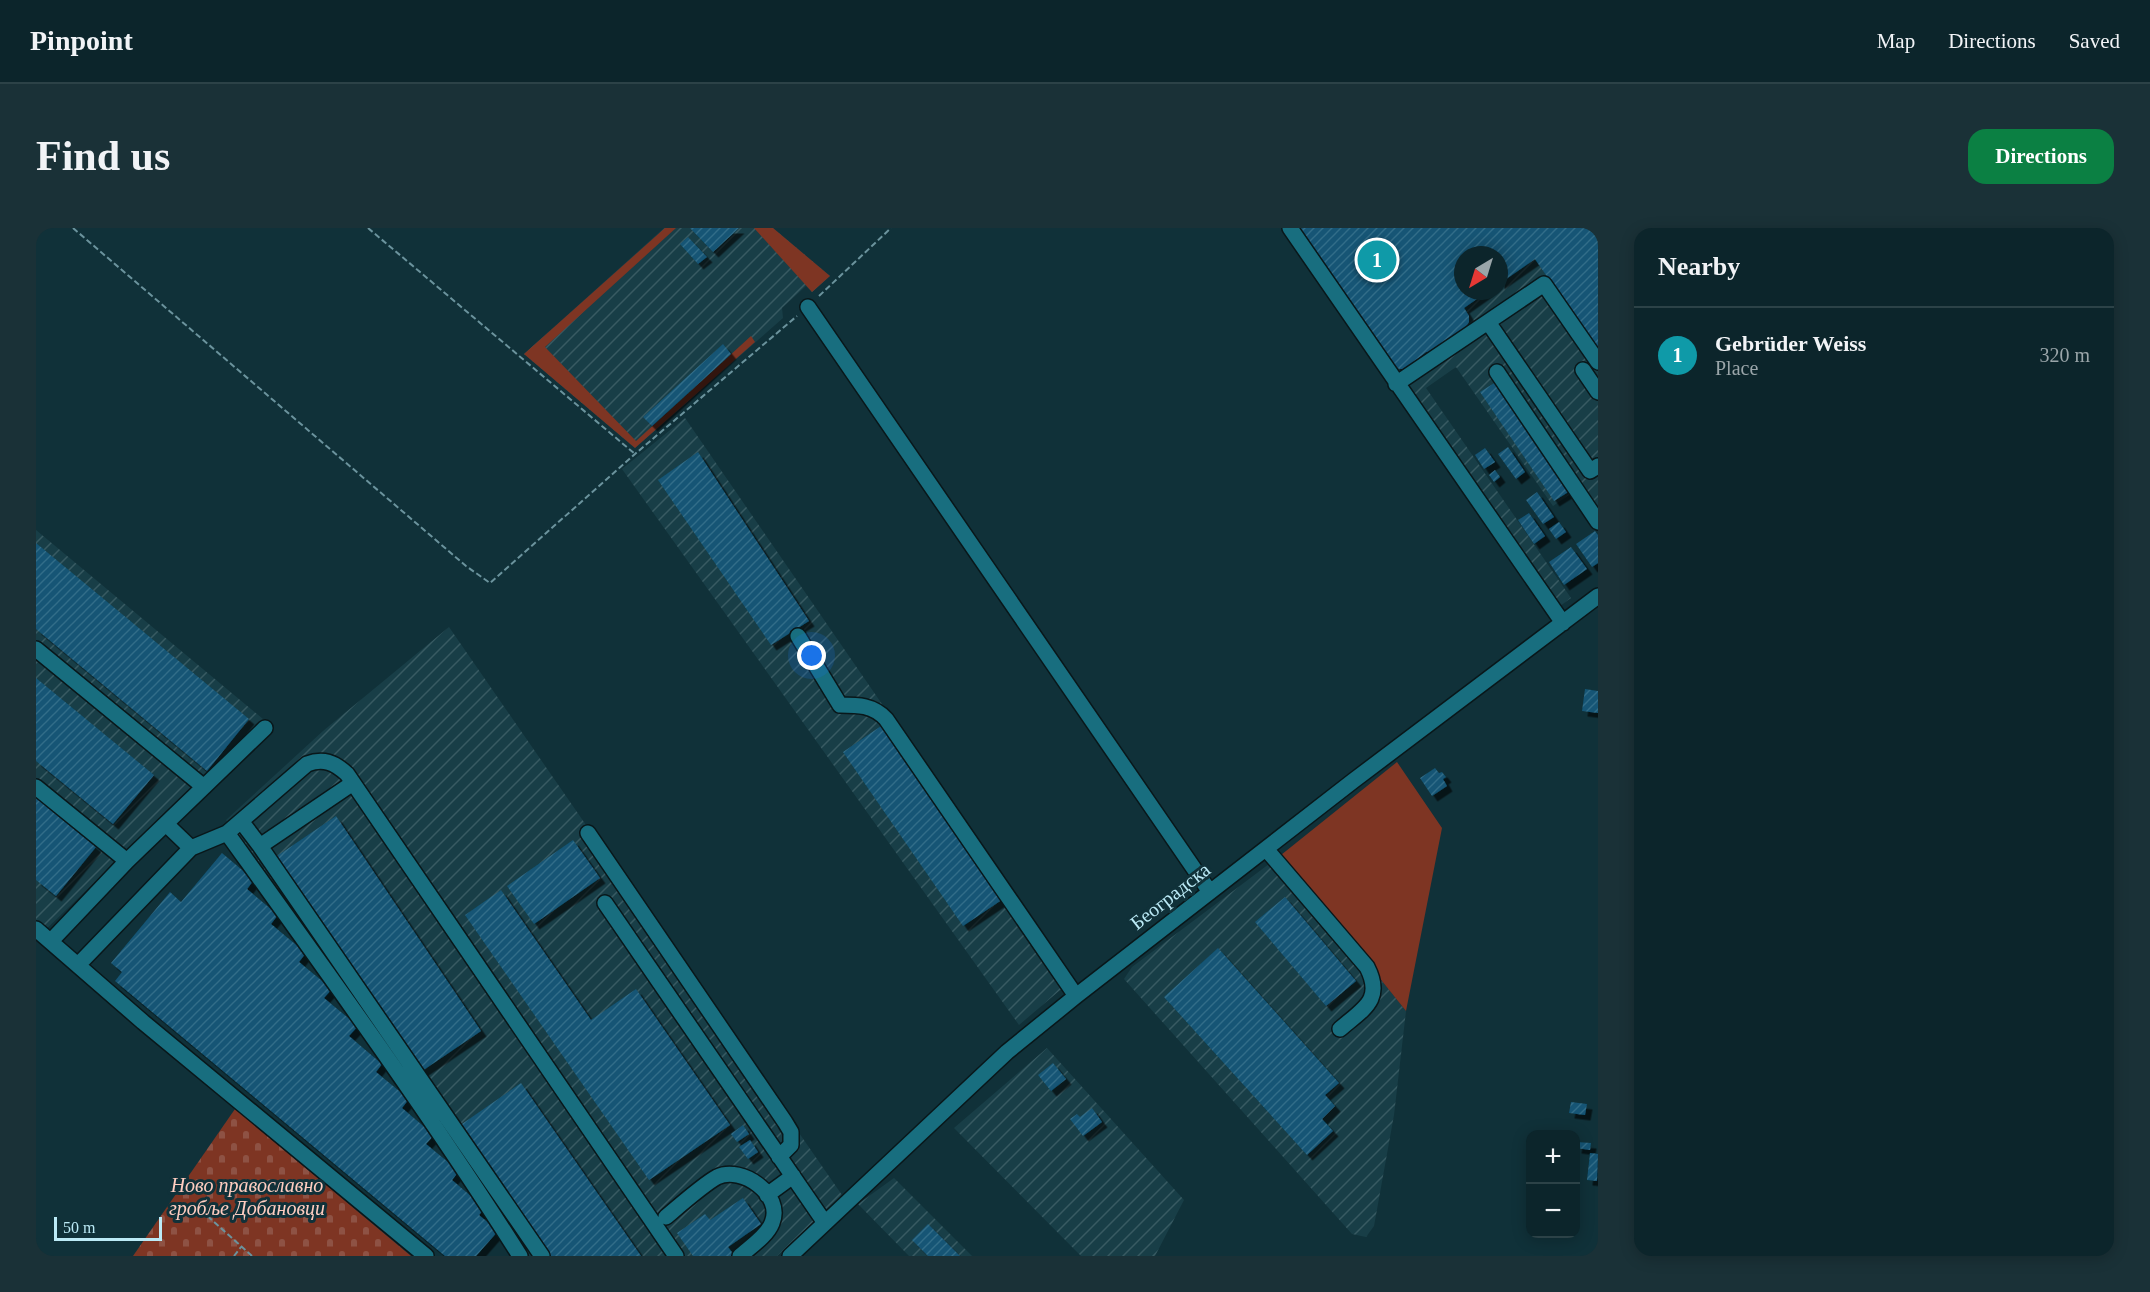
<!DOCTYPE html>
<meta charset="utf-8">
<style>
body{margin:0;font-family:Georgia,serif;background:#1a3137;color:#f1f3f6}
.controls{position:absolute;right:18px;bottom:18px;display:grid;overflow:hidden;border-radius:12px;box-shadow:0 3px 15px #0003}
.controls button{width:54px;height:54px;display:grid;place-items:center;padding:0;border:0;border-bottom:2px solid #2c4247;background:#0c252b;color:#f1f3f6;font:30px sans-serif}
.compass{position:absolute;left:1418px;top:18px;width:54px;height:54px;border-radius:50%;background:#0c252b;box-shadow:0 3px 15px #0003;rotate:218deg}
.scale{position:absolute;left:18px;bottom:15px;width:108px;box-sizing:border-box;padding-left:6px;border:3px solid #bbeaf6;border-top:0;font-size:16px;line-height:21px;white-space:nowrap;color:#bbeaf6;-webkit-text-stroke:4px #103139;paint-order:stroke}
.you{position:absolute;left:776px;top:428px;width:21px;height:21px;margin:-15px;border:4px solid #fff;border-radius:50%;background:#1a73e8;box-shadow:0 0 0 9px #1a73e833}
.badge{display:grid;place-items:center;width:39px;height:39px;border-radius:50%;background:#0b8043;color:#fff;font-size:20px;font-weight:700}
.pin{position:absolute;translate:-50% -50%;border:3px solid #fff;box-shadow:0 2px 6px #0006}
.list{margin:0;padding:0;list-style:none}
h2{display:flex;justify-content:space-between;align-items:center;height:78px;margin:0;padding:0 24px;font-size:26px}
h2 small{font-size:20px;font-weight:400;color:#9aa5a9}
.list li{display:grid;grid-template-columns:39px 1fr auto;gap:18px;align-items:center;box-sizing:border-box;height:96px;padding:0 24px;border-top:2px solid #2c4247}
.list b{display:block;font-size:22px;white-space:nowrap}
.list p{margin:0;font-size:20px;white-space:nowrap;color:#9aa5a9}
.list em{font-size:20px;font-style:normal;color:#9aa5a9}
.map{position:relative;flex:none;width:1562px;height:1028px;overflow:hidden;border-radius:18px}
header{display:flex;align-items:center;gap:36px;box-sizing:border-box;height:84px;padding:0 30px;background:#0c252b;border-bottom:2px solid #2c4247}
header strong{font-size:28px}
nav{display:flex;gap:33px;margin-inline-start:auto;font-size:21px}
.intro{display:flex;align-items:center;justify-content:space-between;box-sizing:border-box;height:144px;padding:0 36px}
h1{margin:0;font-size:42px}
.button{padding:15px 27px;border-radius:18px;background:#0b8043;color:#fff;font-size:21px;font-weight:700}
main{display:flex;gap:36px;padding:0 36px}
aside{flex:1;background:#0c252b;border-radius:18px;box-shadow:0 3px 15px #0003}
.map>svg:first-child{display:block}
.industrial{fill:url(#industrial-furrows);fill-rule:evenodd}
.grass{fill:#7e3523}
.cemetery{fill:url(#cemetery-stones)}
.building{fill:url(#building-hatch);filter:url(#shadow)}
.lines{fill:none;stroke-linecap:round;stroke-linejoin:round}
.minor-casing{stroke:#09171a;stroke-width:18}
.path{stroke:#6b939d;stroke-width:2;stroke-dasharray:6 3;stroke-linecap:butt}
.minor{stroke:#186e7f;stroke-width:15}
.labels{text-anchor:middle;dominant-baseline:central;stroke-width:6;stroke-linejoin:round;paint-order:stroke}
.street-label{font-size:20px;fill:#bbeaf6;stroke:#103139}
.park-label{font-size:20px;font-style:italic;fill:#ffcdc0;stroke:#103139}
</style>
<header>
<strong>Pinpoint</strong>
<nav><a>Map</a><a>Directions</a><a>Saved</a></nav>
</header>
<div class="intro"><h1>Find us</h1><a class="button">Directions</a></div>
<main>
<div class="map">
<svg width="1562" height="1028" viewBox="0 0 1562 1028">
<defs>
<pattern id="industrial-furrows" width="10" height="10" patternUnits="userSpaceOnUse" patternTransform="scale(1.5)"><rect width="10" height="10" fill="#183e47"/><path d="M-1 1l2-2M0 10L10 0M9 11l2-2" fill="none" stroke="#385a62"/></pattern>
<pattern id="cemetery-stones" width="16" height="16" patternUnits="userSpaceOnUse" patternTransform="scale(1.5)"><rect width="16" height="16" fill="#7e3523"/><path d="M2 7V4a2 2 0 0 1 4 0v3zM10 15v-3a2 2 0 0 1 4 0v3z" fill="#8e5244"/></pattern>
<pattern id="building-hatch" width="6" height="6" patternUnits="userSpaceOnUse" patternTransform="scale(1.5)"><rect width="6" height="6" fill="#135474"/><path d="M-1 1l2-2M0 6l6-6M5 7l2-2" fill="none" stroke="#336d88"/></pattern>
<filter id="shadow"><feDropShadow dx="5.5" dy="5.5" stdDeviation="0" flood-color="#0009"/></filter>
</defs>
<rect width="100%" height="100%" fill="#103139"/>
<!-- industrial -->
<path class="industrial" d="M 628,0 L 737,0 L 794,48 L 776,64 L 770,58 L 746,80 L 747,90 L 599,220 L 488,126 Z
M 1246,0 L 1562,0 L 1562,294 L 1540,262 L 1517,278 L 1420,139 L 1390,160 L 1535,370 L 1513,386 ZM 1427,27 L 1463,27 L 1463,63 L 1427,63 Z
M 649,190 L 1036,752 L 983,797 L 586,241 Z
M 0,302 L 227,491 L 0,711 Z
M 413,399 L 806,967 L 741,1028 L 494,1028 L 190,592 L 287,503 Z
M 1245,627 L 1370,783 L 1358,887 L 1338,998 L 1330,1009 L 1316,1006 L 1088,751 L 1096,739 Z
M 1011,820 L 1148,972 L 1119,1028 L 1045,1028 L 918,900 Z
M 858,950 L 936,1028 L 873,1028 L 822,976 Z"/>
<!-- grass -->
<path class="grass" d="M 629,0 L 640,0 L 509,119 L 600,213 L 715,108 L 719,114 L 599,220 L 488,126 Z
M 718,0 L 737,0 L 794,48 L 776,64 Z
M 1361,534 L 1406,600 L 1370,783 L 1245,627 Z"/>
<!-- cemetery -->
<path class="cemetery" d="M 199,881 L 375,1028 L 97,1028 Z"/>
<!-- building -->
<path class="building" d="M 654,0 L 703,0 L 677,24 Z
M 1264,0 L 1562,0 L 1562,123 L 1499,31 L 1463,56 L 1463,27 L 1427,27 L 1427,63 L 1452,63 L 1428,80 L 1433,88 L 1433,94 L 1429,100 L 1411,113 L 1406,119 L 1396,124 L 1390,124 L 1369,141 L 1363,141 L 1359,137 Z
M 652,9 L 671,29 L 662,36 L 644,16 Z
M 687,116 L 695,126 L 616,198 L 607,189 Z
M 1463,152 L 1537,261 L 1518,273 L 1444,164 Z
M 1472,219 L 1489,244 L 1480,251 L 1462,226 Z
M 1449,220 L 1459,234 L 1448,241 L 1439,227 Z
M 662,224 L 773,393 L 735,417 L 622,252 Z
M 1459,242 L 1464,249 L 1458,254 L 1453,247 Z
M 1501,264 L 1518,289 L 1507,296 L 1490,272 Z
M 1493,285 L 1509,308 L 1498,316 L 1482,292 Z
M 1523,294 L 1530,304 L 1520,311 L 1513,301 Z
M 1559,303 L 1562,307 L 1562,335 L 1556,339 L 1540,316 Z
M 0,315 L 213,491 L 171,543 L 0,401 Z
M 1535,319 L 1551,341 L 1528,357 L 1513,334 Z
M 0,450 L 118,547 L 77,596 L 0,533 Z
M 1549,461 L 1562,463 L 1562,485 L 1546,483 Z
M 848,496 L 967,671 L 927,698 L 807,524 Z
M 1399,540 L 1403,545 L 1406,544 L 1410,549 L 1407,551 L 1411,558 L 1396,568 L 1384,550 Z
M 0,570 L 60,619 L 20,668 L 0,652 Z
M 300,588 L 445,803 L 383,845 L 238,630 Z
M 537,612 L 564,650 L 498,696 L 471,658 Z
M 186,625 L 218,652 L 211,661 L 242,687 L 235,696 L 270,725 L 263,734 L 296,761 L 288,770 L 322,798 L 313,808 L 346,836 L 340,844 L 373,871 L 366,880 L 398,907 L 390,916 L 423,943 L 416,952 L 449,980 L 443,987 L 462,1003 L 440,1028 L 409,1028 L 79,753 L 86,744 L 75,735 L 134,664 L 145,674 Z
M 465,662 L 555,792 L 600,761 L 694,897 L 613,952 L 429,687 Z
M 1249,669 L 1320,753 L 1290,778 L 1219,694 Z
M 1182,720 L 1303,855 L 1289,867 L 1299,878 L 1286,891 L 1297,903 L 1271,927 L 1128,769 Z
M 1017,835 L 1030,851 L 1015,863 L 1002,847 Z
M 485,855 L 605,1028 L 513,1028 L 423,898 Z
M 1535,874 L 1551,876 L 1549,887 L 1533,885 Z
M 1056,880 L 1066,894 L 1047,908 L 1034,891 L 1041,886 L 1044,889 Z
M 707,897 L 713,906 L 701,914 L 695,906 Z
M 714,912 L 722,924 L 712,931 L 703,919 Z
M 1541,914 L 1555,915 L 1554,922 L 1540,920 Z
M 1554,925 L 1562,926 L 1561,953 L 1551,952 Z
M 707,970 L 725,996 L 692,1019 L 698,1027 L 696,1028 L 657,1028 L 641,1005 L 669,986 L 674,992 Z
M 892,996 L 924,1028 L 892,1028 L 876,1012 Z"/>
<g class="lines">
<!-- minor casing -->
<g class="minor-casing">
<path id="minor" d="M 1254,0 L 1527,395
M 772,79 L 1174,664
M 1452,94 L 1554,243 L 1562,238
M 1547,142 L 1562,164
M 1461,144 L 1562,294
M 1360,156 L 1508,56 L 1562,134
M 762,408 L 804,477 C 822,477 837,477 850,491 L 1040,768
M 0,421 L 168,559
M 0,559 L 91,633
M 205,593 L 191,605 C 291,744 392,883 484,1028
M 130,596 L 155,620
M 552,605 L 749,894 L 755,904 L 755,917 L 743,929
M 224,618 L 317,555
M 1230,621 L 1331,739 C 1348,772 1327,781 1304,801
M 569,675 L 789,995
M 0,701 L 107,794 L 390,1028
M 15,713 L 91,633 L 229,500
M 42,737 L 155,620 L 191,605
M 731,967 L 757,948
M 630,989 C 643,978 668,956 681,949 C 706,937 748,967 736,995 C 731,1008 714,1019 704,1028
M 506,1028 L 224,618 L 205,593 L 271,536 C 287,530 298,534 311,546 L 640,1028
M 754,1028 L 971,824 L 1040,768 L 1317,553 L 1562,368"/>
</g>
<!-- path -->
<path class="path" d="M 37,0 L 430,338 L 454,355 L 599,226 L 761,88
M 332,0 L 599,226
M 783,68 L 855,0
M 158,976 L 216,1028
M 198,1028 L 205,1019"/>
<!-- minor -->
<use href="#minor" class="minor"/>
</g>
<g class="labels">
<!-- street labels -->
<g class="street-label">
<text transform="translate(1134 668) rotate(-38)">Београдска</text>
</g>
<!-- park labels -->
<g class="park-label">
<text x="211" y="957">Ново православно<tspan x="211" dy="23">гробље Добановци</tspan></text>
</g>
</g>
</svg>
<div class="controls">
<button>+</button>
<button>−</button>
</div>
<svg class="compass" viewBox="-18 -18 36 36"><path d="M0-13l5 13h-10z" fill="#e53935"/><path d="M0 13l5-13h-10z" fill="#9aa5a9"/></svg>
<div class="scale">50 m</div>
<div class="you"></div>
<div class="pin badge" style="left:1341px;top:32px;background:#0f9aa8">1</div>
</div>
<aside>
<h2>Nearby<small></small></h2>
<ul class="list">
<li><span class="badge" style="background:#0f9aa8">1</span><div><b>Gebrüder Weiss</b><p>Place</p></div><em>320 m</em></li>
</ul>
</aside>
</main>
